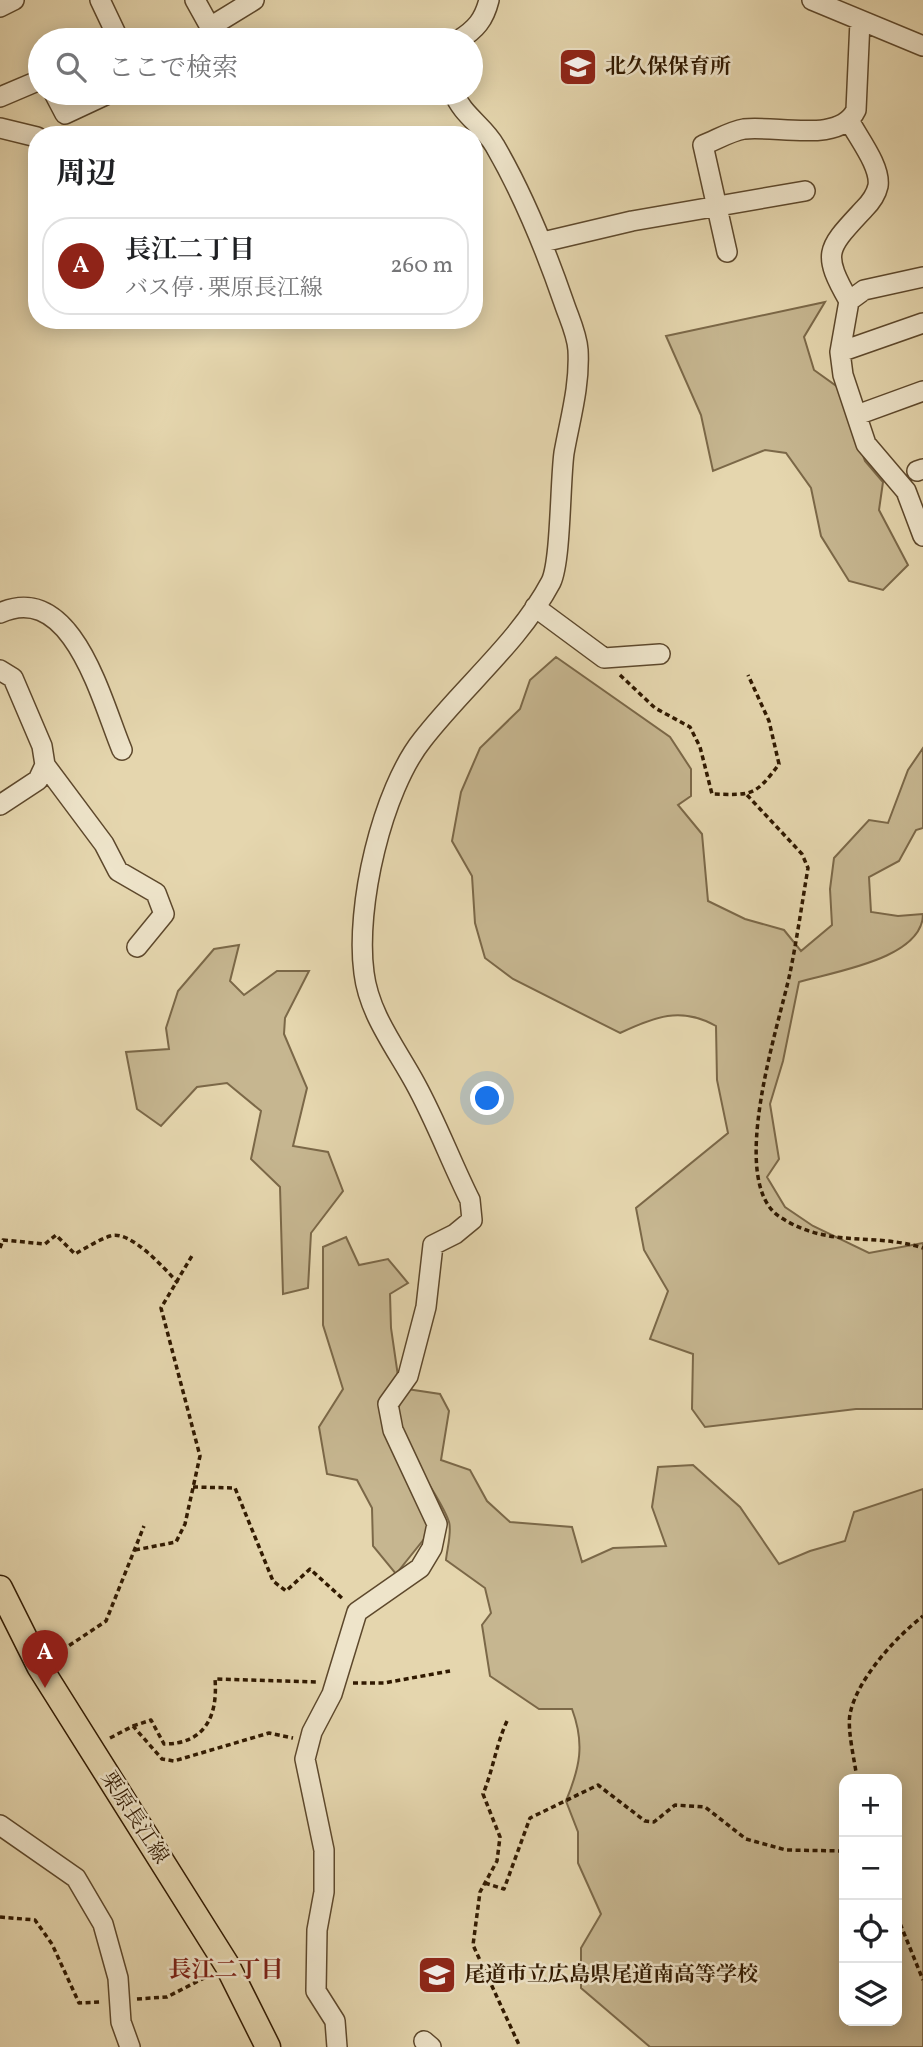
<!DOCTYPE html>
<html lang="ja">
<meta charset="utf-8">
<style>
body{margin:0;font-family:Vollkorn,"Noto Serif JP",serif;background:#f2f2f2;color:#202124}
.controls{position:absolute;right:21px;bottom:21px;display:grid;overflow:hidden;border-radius:14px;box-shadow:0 4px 18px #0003}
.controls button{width:63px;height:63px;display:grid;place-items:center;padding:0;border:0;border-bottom:2px solid #e0e0e0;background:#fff;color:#202124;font:35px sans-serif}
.you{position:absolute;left:488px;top:1099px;width:24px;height:24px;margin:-18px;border:5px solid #fff;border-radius:50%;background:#1a73e8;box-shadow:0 0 0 10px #1a73e833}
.badge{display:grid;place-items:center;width:46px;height:46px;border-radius:50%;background:#8f2418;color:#fff;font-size:23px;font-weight:700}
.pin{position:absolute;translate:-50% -58px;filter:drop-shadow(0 2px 4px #0008)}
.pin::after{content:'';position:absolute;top:37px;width:24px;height:21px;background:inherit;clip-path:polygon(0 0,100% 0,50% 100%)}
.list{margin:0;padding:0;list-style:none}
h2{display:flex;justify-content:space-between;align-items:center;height:91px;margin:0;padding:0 28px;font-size:30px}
h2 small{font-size:23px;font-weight:400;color:#757577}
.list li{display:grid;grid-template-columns:46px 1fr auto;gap:21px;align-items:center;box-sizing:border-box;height:98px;margin:0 14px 14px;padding:0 14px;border:2px solid #e0e0e0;border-radius:28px}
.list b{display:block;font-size:26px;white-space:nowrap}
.list p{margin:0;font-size:23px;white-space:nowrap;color:#757577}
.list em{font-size:23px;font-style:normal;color:#757577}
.icon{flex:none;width:38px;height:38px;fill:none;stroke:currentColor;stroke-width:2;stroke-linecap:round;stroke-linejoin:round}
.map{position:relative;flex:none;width:923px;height:2047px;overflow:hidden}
.search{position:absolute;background:#fff;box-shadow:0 4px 18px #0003;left:28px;top:28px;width:455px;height:77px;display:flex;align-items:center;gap:18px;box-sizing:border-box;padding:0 24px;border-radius:38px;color:#757577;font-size:26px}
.panel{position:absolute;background:#fff;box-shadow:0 4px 18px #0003;left:28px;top:126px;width:455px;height:203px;border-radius:28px}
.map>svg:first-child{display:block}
.green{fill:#c6b690;stroke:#7b6848;stroke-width:2;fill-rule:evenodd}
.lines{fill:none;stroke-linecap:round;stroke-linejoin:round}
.minor-casing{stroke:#5d482c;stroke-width:22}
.major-casing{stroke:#301900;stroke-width:27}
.path{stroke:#301900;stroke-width:3.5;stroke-dasharray:5 3.5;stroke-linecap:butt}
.minor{stroke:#eee4ca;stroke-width:19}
.major{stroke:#e5d6ae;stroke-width:24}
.labels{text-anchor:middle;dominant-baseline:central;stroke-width:5;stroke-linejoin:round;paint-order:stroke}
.poi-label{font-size:21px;font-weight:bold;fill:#301900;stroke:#eee4ca;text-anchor:start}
.street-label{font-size:21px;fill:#301900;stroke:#eee4ca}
.neighbourhood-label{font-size:23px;font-weight:bold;fill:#7a1f14;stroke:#eee4ca}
</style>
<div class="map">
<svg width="923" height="2047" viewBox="0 0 923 2047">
<rect width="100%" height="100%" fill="#e5d6ae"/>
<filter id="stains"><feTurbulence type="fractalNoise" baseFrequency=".00286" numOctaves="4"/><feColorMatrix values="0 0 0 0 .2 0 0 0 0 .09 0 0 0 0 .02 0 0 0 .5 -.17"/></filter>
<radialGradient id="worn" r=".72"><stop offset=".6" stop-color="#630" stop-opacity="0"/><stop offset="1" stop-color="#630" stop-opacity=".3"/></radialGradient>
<!-- green -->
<path class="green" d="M 825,302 L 804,337 L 814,370 L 839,388 L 865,461 L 883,482 L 879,510 L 908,565 L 883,590 L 849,581 L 821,536 L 811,488 L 786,453 L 765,450 L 713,471 L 701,415 L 666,336 Z
M 556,657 L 670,737 L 691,769 L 691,796 L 678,805 L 702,834 L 708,901 L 745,919 L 784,930 L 801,951 L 832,925 L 830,889 L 834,858 L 869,820 L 888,823 L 908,770 L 923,748 L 923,828 L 916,830 L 899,861 L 869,877 L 871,912 L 898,916 L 923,914 C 923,959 832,972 799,982 L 783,1061 L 770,1104 L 779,1159 L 767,1177 L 785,1207 L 813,1226 L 869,1253 L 923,1243 L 923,1409 L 856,1409 L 705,1427 L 692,1409 L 693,1354 L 650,1339 L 668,1291 L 644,1250 L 636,1208 L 728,1133 L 717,1080 L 716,1026 C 681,1006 654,1017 620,1033 L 513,979 L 485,958 L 475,923 L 472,876 L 452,841 L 461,792 L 480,748 L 520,709 L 530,680 Z
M 239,945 L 230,981 L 244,995 L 277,971 L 309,971 L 285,1018 L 284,1034 L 307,1088 L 293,1146 L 328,1152 L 343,1191 L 311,1233 L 308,1288 L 283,1294 L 280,1187 L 251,1159 L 261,1111 L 227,1083 L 197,1087 L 161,1126 L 137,1109 L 126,1052 L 169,1049 L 166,1028 L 178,991 L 214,949 Z
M 346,1237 L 359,1265 L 388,1259 L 408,1283 L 390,1294 L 391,1328 L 398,1376 L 382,1400 L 429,1522 L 424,1539 L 396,1574 L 373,1546 L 372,1508 L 357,1480 L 327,1474 L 319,1427 L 343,1389 L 323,1325 L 323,1247 Z
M 407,1389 L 440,1394 L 449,1411 L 441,1460 L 470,1470 L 487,1501 L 510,1522 L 572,1527 L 582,1562 L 613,1548 L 666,1546 L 652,1507 L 658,1467 L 693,1465 L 740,1507 L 779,1564 L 810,1551 L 845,1541 L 854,1512 L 923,1489 L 923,2047 L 650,2047 L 581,1988 L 581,1948 L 601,1914 L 578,1863 L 578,1832 L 566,1801 C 580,1767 585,1744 572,1709 L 539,1709 L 490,1676 L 482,1625 L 491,1613 L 485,1588 L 446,1560 C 447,1549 452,1532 449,1522 C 436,1483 376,1428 407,1389 ZM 844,1779 L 897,1779 L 897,2021 L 844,2021 Z"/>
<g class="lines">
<!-- minor casing -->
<g class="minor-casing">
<path id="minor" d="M 100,0 L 119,40
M 195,0 L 210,27 L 254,0
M 812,0 L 923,46
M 0,7 L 14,0
M 459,40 C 476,29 484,20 489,0
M 54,93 L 65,114 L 110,93
M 0,97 L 40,80
M 0,128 L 37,137
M 543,242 L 632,221 L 805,191
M 727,252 L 703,145 C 716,140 731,131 744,129 C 777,125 840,144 856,110 L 860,21
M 923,277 L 864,290 L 849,301 L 840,352 L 843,375 L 866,444 L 906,491 L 923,536
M 849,301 C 821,252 827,249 864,209 C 870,203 876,195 878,186 C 881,167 859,139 850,122
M 840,352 L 923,323
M 857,415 L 923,391
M 917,471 L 923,469
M 535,607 L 604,658 L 660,654
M 0,613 C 73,580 102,703 122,750
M 0,670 L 13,678 L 42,746 L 45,765 L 38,780 L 0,805
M 45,765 L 104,844 L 118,871 L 156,893 L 164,914 L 137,947
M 0,1825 L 76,1878 L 103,1924 L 118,1978 L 121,2022 L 130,2047
M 424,2041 L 431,2047
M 337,2047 L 335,2021 L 316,1991 L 317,1930 L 324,1892 L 324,1850 L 305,1759 L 312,1732 L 332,1694 L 357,1612 L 420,1568 L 432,1548 L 437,1524 L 393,1430 L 388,1404 L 408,1376 L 426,1307 L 433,1245 L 455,1234 L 472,1220 L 470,1200 C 451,1162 436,1121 415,1083 C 396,1048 369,1014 364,973 C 355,907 382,790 423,739 C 464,686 519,642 551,582 C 561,561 560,482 564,453 C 570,419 580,386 578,350 C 577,334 569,318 564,303 C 545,248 524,196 495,146 C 484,126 462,115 454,93"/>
</g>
<!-- major casing -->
<g class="major-casing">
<path id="major" d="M 0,1588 L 39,1666 L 227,1965 L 268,2047"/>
</g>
<!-- path -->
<path class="path" d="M 620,675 L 655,708 L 690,727 L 700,747 L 712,794 C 751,795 755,797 779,764 L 769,721 L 748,675
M 747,795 L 802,854 L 808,868 C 802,903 797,939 790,973 C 779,1025 726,1182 780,1217 C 829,1249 873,1232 923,1248
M 0,1248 L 3,1240 L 45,1244 L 56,1235 L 75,1254 C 86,1248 98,1240 110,1236 C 130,1229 165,1269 178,1283
M 193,1487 L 235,1488 L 273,1581 L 286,1591 L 310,1569 L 343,1599
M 135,1550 L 176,1542 L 185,1524 L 200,1456 L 161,1308 L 193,1254
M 55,1655 L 106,1621 L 144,1526
M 353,1683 L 384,1683 L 450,1671
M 507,1721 C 496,1745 493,1770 483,1794 L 500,1837 L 497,1861 L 480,1892 L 473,1945 L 520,2047
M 133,1726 L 151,1720 L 164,1744 C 205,1744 218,1716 215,1679 L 317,1682
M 110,1738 L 133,1726 L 162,1759 L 174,1761 L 269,1733 L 293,1738
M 857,1779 C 855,1762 847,1730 850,1714 C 857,1679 896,1637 923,1616
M 485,1883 L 504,1889 L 530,1818 L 598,1785 L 645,1821 L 654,1822 L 675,1805 L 705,1807 L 746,1839 L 786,1850 L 844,1851
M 897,1916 L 923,1980
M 0,1917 L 35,1920 L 52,1944 L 79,2003 L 101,2002
M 137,1999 L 167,1997 L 208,1976"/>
<!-- minor -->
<use href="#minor" class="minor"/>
<!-- major -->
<use href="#major" class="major"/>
</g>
<!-- icons -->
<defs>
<g id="school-square" transform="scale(2.0125)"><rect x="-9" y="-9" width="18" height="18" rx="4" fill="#8f2418" stroke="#eee4ca"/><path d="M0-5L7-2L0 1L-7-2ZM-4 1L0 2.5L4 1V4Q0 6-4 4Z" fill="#fff"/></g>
</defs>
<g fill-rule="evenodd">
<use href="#school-square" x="578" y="67"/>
<use href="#school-square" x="437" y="1975"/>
</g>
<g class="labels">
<!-- poi labels -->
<g class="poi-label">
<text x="605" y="67">北久保保育所</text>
<text x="464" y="1975">尾道市立広島県尾道南高等学校</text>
</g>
<!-- street labels -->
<g class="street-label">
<text transform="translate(134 1818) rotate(57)">栗原長江線</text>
</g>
<!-- neighbourhood labels -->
<g class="neighbourhood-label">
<text x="226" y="1971">長江二丁目</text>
</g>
</g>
<rect width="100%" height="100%" filter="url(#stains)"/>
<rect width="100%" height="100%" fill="url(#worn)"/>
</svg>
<div class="controls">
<button>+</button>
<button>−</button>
<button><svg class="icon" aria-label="locate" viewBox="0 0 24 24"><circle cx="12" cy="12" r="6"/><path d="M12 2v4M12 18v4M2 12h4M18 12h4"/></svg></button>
<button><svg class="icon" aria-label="layers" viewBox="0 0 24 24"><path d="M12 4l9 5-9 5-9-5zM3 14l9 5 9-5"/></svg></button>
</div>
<div class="you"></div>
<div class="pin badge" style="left:45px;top:1688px">A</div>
<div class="search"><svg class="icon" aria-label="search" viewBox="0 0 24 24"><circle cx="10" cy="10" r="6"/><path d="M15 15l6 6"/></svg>ここで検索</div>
<section class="panel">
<h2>周辺<small></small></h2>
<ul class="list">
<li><span class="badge">A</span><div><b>長江二丁目</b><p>バス停 · 栗原長江線</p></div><em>260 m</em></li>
</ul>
</section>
</div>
